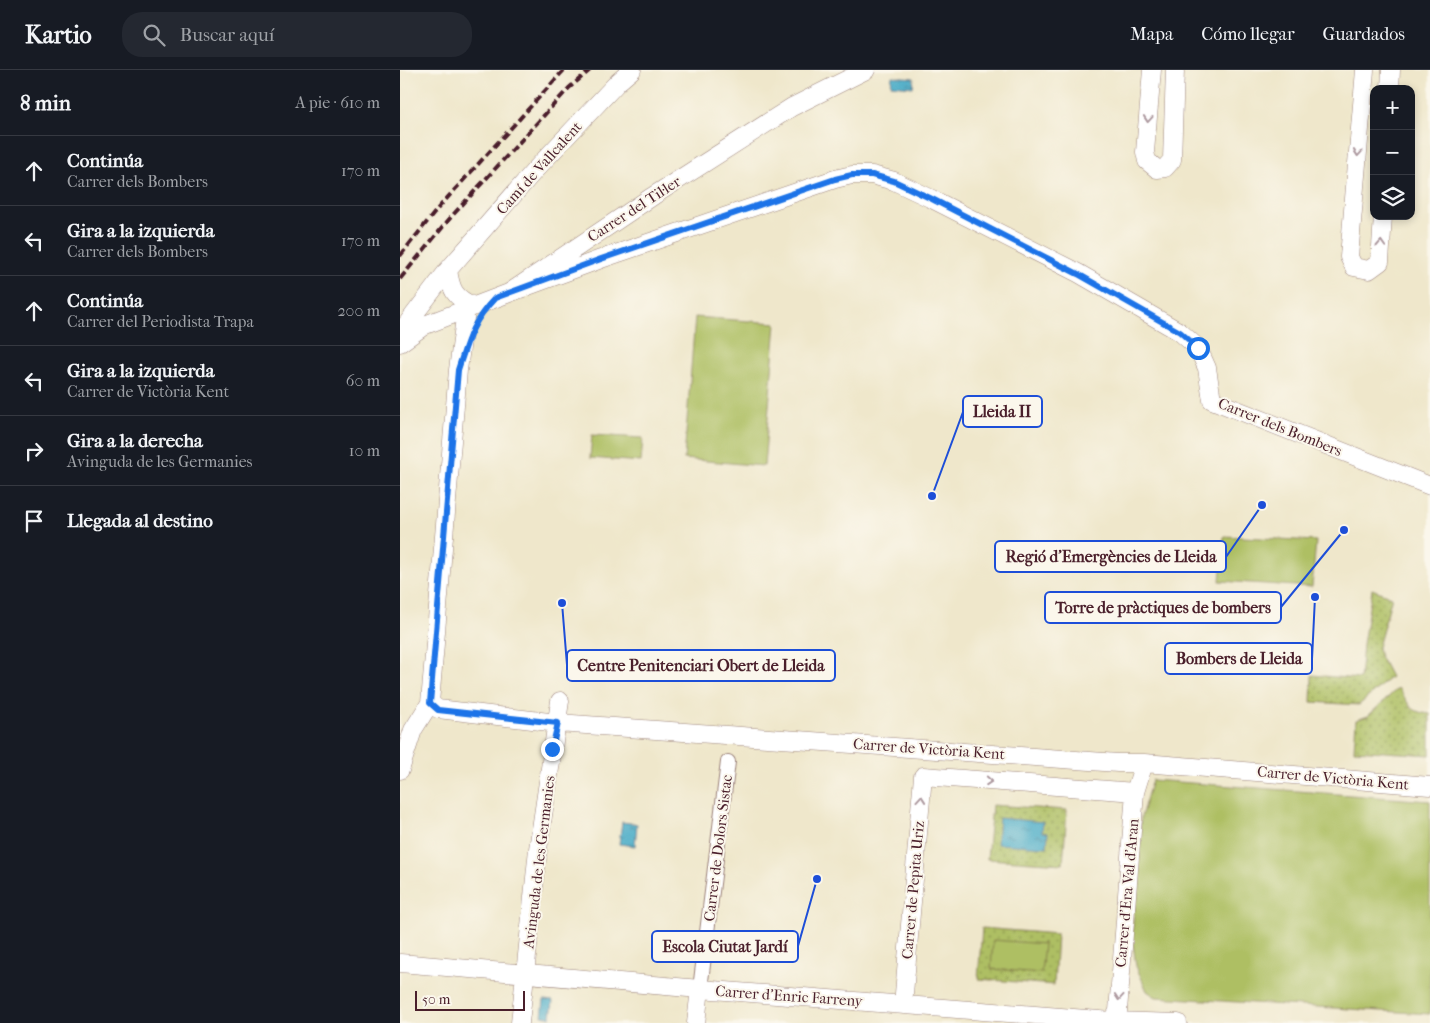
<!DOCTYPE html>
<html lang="es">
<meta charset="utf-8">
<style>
body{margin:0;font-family:"IM FELL French Canon",serif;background:#242831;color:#f1f3f6}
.controls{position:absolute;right:15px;top:15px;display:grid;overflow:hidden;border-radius:10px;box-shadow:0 2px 8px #0003}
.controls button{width:45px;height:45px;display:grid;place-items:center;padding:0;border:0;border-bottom:1px solid #363941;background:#171b24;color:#f1f3f6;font:25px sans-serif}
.scale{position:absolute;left:15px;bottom:12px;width:110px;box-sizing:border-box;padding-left:5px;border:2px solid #4a1f2b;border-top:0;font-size:14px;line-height:18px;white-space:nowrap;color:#4a1f2b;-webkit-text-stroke:4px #fbf7ec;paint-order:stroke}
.stop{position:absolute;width:15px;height:15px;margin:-11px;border:4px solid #1a73e8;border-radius:50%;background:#fff}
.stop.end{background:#1a73e8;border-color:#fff;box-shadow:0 1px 5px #0008}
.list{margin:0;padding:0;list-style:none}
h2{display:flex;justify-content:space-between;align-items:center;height:65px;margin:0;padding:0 20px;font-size:21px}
h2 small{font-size:16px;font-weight:400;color:#9ea1a6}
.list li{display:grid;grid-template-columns:32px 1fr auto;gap:15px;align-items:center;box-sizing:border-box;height:70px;padding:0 20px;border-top:1px solid #363941}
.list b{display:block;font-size:19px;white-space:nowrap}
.list p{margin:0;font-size:16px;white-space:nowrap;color:#9ea1a6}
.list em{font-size:16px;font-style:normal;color:#9ea1a6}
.icon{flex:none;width:28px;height:28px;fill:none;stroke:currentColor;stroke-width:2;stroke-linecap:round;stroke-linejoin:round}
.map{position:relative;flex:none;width:1030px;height:953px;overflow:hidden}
header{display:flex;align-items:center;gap:30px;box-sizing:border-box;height:70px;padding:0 25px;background:#171b24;border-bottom:1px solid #363941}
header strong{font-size:24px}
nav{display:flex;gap:28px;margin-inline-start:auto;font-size:18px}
.search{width:350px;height:45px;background:#242831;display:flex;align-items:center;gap:12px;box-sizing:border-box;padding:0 18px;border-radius:20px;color:#9ea1a6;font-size:19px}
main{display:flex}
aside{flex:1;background:#171b24}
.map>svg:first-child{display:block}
.grass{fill:url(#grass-dots);stroke:#7c6f47}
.park{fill:#aebf63;stroke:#7c6f47}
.water{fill:url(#water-ripples);stroke:#486478}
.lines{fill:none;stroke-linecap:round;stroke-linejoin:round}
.pedestrian-casing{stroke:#9c837b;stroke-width:16}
.minor-casing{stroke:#9c837b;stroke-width:19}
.pedestrian{stroke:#fff;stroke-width:14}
.minor{stroke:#fff;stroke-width:18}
.rail{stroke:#4a1f2b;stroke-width:4;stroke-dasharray:8 4;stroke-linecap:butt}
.oneway{stroke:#ae9aa0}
.route{stroke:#1a73e8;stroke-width:6}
.labels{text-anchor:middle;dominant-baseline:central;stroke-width:4;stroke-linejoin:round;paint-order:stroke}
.street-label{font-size:15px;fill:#4a1f2b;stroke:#fbf7ec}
.leader{fill:none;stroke:#1d4ed8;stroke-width:2}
.callout-dot{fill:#1d4ed8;stroke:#fbf7ec;stroke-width:2}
.callout{fill:#fbf7ec;stroke:#1d4ed8;stroke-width:2}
.callout-label{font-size:16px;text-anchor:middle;font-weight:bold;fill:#4a1f2b}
</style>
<header>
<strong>Kartio</strong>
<div class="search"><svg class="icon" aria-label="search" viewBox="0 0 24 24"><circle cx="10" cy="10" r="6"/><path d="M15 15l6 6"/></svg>Buscar aquí</div>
<nav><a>Mapa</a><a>Cómo llegar</a><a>Guardados</a></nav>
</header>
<main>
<aside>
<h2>8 min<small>A pie · 610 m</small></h2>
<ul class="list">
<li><svg class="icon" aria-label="ahead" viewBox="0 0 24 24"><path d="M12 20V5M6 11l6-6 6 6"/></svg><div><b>Continúa</b><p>Carrer dels Bombers</p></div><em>170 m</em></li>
<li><svg class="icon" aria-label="left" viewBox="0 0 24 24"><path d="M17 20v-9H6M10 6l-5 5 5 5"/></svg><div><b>Gira a la izquierda</b><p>Carrer dels Bombers</p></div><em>170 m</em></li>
<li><svg class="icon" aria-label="ahead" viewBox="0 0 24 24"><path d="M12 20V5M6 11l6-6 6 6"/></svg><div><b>Continúa</b><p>Carrer del Periodista Trapa</p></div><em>200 m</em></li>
<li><svg class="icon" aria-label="left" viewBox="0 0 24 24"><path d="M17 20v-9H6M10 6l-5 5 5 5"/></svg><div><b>Gira a la izquierda</b><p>Carrer de Victòria Kent</p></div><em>60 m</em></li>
<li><svg class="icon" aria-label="right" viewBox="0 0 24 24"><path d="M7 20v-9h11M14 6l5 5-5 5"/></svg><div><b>Gira a la derecha</b><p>Avinguda de les Germanies</p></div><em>10 m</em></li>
<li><svg class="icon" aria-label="arrive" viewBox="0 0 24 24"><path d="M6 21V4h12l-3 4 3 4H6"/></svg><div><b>Llegada al destino</b></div></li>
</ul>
</aside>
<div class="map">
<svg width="1030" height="953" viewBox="0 0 1030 953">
<defs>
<pattern id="grass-dots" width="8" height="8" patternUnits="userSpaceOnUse" patternTransform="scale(1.25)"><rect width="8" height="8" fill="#aebf63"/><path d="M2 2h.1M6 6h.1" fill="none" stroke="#909b52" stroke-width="1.8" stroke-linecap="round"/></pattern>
<pattern id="water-ripples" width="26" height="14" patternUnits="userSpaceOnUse" patternTransform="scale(1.25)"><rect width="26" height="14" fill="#47aac6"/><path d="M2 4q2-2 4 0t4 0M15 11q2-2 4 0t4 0" fill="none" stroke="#3d8aa1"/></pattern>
</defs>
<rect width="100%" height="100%" fill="#fbf7ec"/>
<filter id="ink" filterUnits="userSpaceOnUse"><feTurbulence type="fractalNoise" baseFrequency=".02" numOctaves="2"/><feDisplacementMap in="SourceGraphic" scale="10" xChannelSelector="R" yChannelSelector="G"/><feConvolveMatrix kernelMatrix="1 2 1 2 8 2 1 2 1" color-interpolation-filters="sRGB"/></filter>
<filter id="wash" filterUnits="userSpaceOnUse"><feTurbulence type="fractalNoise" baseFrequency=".0096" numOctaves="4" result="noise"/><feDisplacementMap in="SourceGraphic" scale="20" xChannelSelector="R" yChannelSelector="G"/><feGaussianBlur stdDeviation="1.12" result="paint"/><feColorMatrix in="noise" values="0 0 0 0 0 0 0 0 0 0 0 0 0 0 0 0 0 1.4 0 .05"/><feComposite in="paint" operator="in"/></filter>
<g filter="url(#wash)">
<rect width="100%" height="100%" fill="#efe7cb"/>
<!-- grass -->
<path class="grass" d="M 972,519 L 992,527 L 978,577 L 979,584 L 991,607 L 959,635 L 911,632 L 912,605 L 960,609 L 963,574 Z
M 998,618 C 1009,631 1007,642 1030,644 L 1030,685 L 954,680 L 956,650 L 968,646 Z
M 592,735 L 667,740 L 663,794 L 587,789 Z
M 582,858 L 657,864 L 654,915 L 578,909 Z"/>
<!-- park -->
<path class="park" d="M 295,247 L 376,253 L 364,396 L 284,389 Z
M 192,365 L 243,368 L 241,392 L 190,388 Z
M 824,466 L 916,471 L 912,517 L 820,511 Z
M 752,710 L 1030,731 L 1030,944 L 756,927 L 747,921 L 736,896 L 732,866 L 741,747 Z
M 593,870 L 644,874 L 641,903 L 591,899 Z"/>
<!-- water -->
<path class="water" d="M 492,6 L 514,8 L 513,17 L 491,15 Z
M 599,748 L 643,752 L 642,762 L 648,763 L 647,777 L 597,774 Z
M 222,752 L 237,754 L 235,776 L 219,774 Z
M 144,930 L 153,931 L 151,947 L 142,946 Z"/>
</g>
<g filter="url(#ink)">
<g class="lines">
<!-- pedestrian casing -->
<g class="pedestrian-casing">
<path id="pedestrian" d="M 300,919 L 328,692"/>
</g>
<!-- minor casing -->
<g class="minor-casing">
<path id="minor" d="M 752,0 L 745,82 L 747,91 L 757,99 L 765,98 L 772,90 L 775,0
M 965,0 L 949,187 L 954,197 L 969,200 L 980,192 L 983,146
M 990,19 L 991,0
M 48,200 C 51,220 54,227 73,236
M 109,223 L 201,189 L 435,109 L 452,105 L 472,105 L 494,111 L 532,129 L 678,203 L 780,262 L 798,278 L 807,298 L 812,330 L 1030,416
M 0,263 L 48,200 L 135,100 L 218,12 L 232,0
M 0,273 L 25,255 L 109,223 L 253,126 L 392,37 L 466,0
M 30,633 L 38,639 L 158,653 L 718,693 L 744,693 L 1030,716
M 0,700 L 13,660 L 30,633 L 58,300 L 65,248 L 64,240
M 0,893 L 300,919 L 712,951 L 778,953
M 503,935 L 523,706 L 735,722
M 120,953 L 138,779 L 160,631
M 296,953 L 300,919
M 712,953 L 718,941 L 735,722 L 744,693"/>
</g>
<!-- pedestrian -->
<use href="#pedestrian" class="pedestrian"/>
<!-- minor -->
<use href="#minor" class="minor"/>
<!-- rail -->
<path class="rail" d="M 0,186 L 39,137 L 164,0
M 0,209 L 51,147 L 169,18 L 190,0"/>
</g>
<!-- one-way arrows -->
<defs><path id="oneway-chevron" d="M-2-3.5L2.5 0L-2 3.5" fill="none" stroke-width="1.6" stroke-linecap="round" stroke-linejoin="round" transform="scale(1.25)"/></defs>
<g class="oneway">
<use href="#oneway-chevron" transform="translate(748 49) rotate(95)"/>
<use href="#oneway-chevron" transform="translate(958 83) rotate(95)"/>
<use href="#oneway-chevron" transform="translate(981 174) rotate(-87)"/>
<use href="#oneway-chevron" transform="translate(589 711) rotate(4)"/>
<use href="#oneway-chevron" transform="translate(521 729) rotate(-85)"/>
<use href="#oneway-chevron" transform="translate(719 927) rotate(95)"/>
</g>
</g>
<g class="lines" filter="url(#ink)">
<!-- route -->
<path class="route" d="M 152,679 L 158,653 L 38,640 L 30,633 L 58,300 C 68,269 72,252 95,228 L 201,189 L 435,109 L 452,105 L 472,105 L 494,111 L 532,129 L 678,204 L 780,262 L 798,278"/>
</g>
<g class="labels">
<!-- street labels -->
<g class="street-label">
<text transform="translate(139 98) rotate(-48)">Camí de Vallcalent</text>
<text transform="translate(234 139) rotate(-33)">Carrer del Til·ler</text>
<text transform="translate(880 357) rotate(22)">Carrer dels Bombers</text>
<text transform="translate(529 679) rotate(4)">Carrer de Victòria Kent</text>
<text transform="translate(933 708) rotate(5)">Carrer de Victòria Kent</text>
<text transform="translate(318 778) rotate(-83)">Carrer de Dolors Sistac</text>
<text transform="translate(139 792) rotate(-83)">Avinguda de les Germanies</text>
<text transform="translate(513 820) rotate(-85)">Carrer de Pepita Uriz</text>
<text transform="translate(727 823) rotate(-85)">Carrer d'Era Val d'Aran</text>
<text transform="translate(389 926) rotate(4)">Carrer d'Enric Farreny</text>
</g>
</g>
<!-- callouts -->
<path class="leader" d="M532 426L563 342M862 435L826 487M944 460L881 537M915 527L912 589M162 533L167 595M417 809L398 876"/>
<g class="callout-dot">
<circle cx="532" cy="426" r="5"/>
<circle cx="862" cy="435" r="5"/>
<circle cx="944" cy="460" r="5"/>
<circle cx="915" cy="527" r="5"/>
<circle cx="162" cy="533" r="5"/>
<circle cx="417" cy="809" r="5"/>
</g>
<g class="callout">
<rect x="563" y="326" width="79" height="31" rx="5"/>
<rect x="595" y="471" width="231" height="31" rx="5"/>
<rect x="645" y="522" width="236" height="31" rx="5"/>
<rect x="765" y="573" width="147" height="31" rx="5"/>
<rect x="167" y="580" width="268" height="31" rx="5"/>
<rect x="252" y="861" width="146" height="31" rx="5"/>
</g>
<g class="callout-label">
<text x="602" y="347">Lleida II</text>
<text x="711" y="492">Regió d'Emergències de Lleida</text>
<text x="763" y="543">Torre de pràctiques de bombers</text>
<text x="839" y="594">Bombers de Lleida</text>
<text x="301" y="601">Centre Penitenciari Obert de Lleida</text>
<text x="325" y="882">Escola Ciutat Jardí</text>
</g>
</svg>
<div class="controls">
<button>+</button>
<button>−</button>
<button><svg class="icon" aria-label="layers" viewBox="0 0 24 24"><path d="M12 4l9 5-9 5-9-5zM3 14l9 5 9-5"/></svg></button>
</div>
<div class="scale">50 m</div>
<div class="stop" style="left:798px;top:278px"></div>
<div class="stop end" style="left:152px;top:679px"></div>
</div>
</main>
